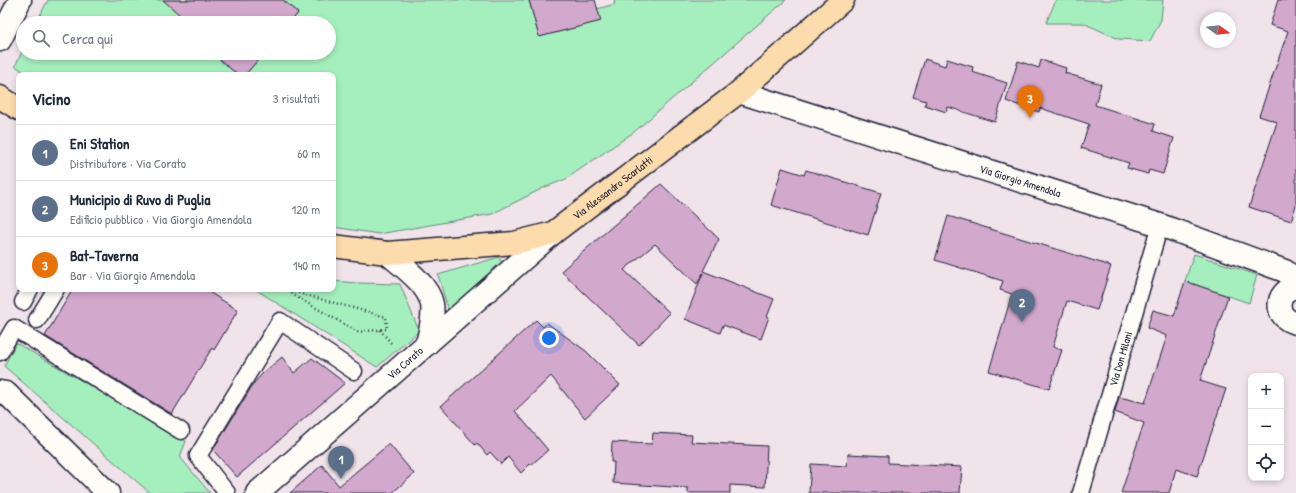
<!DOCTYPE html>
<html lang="it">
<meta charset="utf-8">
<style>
body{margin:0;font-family:"Patrick Hand",sans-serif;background:#f6f6f7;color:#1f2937}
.controls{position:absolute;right:12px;bottom:12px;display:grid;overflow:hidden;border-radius:8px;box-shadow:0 2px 6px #0003}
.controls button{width:36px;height:36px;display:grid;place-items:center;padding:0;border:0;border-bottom:1px solid #e0e1e3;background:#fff;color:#1f2937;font:20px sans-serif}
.compass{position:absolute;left:1200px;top:12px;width:36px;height:36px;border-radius:50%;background:#fff;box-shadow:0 2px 6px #0003;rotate:105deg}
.you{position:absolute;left:549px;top:338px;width:14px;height:14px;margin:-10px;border:3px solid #fff;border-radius:50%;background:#1a73e8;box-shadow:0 0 0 6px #1a73e833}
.badge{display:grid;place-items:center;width:26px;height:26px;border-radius:50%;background:#d1495b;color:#fff;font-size:13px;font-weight:700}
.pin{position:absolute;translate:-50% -33px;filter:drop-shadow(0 1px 2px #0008)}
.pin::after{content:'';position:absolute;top:21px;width:14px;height:12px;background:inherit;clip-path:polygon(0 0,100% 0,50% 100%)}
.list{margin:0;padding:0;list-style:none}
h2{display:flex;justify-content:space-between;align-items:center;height:52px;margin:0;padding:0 16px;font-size:17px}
h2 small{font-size:13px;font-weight:400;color:#747a83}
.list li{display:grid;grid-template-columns:26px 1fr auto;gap:12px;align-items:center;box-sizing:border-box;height:56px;padding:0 16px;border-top:1px solid #e0e1e3}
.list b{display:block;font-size:15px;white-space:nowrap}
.list p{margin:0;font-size:13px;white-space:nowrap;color:#747a83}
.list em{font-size:13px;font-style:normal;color:#747a83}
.icon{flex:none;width:22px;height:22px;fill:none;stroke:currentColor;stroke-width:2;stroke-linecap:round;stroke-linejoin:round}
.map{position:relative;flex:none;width:1296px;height:493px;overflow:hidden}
.search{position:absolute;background:#fff;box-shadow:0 2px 6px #0003;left:16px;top:16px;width:320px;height:44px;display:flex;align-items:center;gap:10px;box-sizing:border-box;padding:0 14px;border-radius:22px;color:#747a83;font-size:15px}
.panel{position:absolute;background:#fff;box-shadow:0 2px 6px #0003;left:16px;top:72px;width:320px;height:220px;border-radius:8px}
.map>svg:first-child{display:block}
.green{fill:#a5efbe;stroke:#64887c}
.building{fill:#d2a8cd;stroke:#22223b}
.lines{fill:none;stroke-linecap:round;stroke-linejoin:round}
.lane-casing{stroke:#22223b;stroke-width:19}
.street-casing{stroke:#22223b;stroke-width:25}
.secondary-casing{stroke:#22223b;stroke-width:25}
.primary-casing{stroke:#22223b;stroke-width:25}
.path{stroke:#22223b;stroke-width:2.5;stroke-dasharray:1 3;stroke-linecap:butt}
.lane{stroke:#fdfcf7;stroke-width:16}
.street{stroke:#fdfcf7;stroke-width:22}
.secondary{stroke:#fdfcf7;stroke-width:22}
.primary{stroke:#fcdcac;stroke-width:22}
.labels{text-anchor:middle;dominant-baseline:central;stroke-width:3;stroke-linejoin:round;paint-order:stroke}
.street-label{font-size:11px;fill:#22223b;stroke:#fdfcf7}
</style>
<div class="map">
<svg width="1296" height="493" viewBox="0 0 1296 493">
<rect width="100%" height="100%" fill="#f0e3ea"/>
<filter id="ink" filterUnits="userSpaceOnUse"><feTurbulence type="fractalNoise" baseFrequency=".025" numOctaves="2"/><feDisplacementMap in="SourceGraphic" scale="8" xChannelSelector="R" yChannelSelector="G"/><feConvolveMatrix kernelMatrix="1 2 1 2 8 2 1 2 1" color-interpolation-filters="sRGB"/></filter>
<g filter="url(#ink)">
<!-- green -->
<path class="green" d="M 48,0 L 242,0 L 216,23 L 36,23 Z
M 283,0 L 529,0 L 539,37 L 600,21 L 597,9 L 615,4 L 614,0 L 786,0 L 634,132 L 566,179 L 543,188 L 492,214 L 379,234 L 333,227 L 333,75 L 245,75 L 264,53 L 329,53 L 329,23 L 290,23 L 298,13 Z
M 1056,0 L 1163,0 L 1161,20 L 1150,41 L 1119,39 L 1083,23 L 1046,23 Z
M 23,50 L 23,53 L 212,53 L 238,75 L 29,75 L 15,66 Z
M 1194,254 L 1257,275 L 1249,303 L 1185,281 Z
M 499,257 L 505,269 L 450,316 L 438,275 Z
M 333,281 L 357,283 L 400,284 L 419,331 L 377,367 L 255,289 L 333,289 Z
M 16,343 L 186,441 L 180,457 L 210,493 L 150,493 L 4,366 Z"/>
<!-- building -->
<path class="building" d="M 163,0 L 283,0 L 298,13 L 290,23 L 189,23 Z
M 529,0 L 595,0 L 601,21 L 539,37 Z
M 1278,0 L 1296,0 L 1296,205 L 1291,221 L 1249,207 L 1277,122 L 1259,116 L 1288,31 L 1270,25 Z
M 212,53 L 264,53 L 245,75 L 238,75 Z
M 925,59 L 945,66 L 947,59 L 973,67 L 972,72 L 1007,83 L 995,122 L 948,107 L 946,112 L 925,105 L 926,101 L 913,97 Z
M 1041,60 L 1066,68 L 1065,73 L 1101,84 L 1095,105 L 1155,124 L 1153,131 L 1174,138 L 1163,174 L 1149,170 L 1148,174 L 1127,168 L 1129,163 L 1081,148 L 1089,124 L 1040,108 L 1039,112 L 1006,101 L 1018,61 L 1039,68 Z
M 782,168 L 804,175 L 806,170 L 881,193 L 868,235 L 771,205 Z
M 661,184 L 719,239 L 703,271 L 774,299 L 767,317 L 769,317 L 761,339 L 723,325 L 720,333 L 685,319 L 703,273 L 697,284 L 655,244 L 624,270 L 670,313 L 639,345 L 561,271 Z
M 948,216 L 1111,266 L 1097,310 L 1067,301 L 1053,347 L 1062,350 L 1049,389 L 989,371 L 1012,294 L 1000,290 L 1003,281 L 935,260 Z
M 1185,281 L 1228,296 L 1200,381 L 1226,389 L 1197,476 L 1176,469 L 1169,493 L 1121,493 L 1144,423 L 1115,412 L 1119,397 L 1145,403 L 1167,336 L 1147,328 L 1153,310 L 1174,316 Z
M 73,289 L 204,289 L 238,310 L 214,350 L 212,348 L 172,414 L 45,336 Z
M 536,320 L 543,327 L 547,323 L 586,351 L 620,385 L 585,418 L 551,376 L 515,411 L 548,450 L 531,465 L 530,464 L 521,473 L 508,457 L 501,464 L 490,452 L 487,455 L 477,443 L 475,445 L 441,406 Z
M 282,357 L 294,373 L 312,358 L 345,383 L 237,477 L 213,450 L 254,383 L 263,373 Z
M 653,433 L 692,435 L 691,442 L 767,446 L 765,487 L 730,485 L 730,493 L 688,493 L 688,488 L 613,483 L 614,462 L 611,462 L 612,442 L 652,444 Z
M 389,444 L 414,474 L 392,493 L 290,493 L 322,465 L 339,486 Z
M 848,454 L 888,456 L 888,463 L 962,467 L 960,493 L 809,493 L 811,464 L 847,466 Z"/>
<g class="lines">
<!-- lane casing -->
<g class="lane-casing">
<g id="lane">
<path d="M 23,302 L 30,289"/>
<path d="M 37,320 L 56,289"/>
<path d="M 0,352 L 14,328 L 181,431"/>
<path d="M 227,493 L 198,456 L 280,321 L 354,371"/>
<path id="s1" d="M 1081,493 L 1160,225"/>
</g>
</g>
<!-- street casing -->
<g class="street-casing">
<g id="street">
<path id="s2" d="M 739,92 L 1160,225 L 1285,271 L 1296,280"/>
<path d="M 1296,287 C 1274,291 1274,319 1296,323"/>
<path d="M 0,392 L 6,393 L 108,493"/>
</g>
</g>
<!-- secondary casing -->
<g class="secondary-casing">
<g id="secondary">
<path d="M 0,40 L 20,0"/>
<path d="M 387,253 C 402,266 428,284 432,304 C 434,316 430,332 427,344"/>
<path id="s3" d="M 257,493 L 553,233"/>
</g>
</g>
<!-- primary casing -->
<g class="primary-casing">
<g id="primary">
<path d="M 0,97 L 19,109"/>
<path id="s4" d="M 333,246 L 387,253 L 514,243 L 553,233 L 739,92 L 843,0"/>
</g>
</g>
<!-- path -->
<path class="path" d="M 287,289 L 291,291 L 386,317 L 387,329 L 358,332 L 290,293 L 291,291
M 380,330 L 391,343"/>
<!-- lane -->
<use href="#lane" class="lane"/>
<!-- street -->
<use href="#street" class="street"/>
<!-- secondary -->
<use href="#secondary" class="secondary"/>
<!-- primary -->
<use href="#primary" class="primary"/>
</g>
</g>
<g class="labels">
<!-- street labels -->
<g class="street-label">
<text stroke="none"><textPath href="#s2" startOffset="295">Via Giorgio Amendola</textPath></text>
<text stroke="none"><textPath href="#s4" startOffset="297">Via Alessandro Scarlatti</textPath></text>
<text stroke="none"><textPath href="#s1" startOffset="140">Via Don Milani</textPath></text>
<text stroke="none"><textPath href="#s3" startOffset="197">Via Corato</textPath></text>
</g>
</g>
</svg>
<div class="controls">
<button>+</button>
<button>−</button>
<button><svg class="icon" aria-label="locate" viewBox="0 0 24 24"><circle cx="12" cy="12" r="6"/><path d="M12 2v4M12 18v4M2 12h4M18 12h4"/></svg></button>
</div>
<svg class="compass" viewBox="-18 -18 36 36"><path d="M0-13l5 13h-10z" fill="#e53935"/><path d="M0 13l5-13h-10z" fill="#747a83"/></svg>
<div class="you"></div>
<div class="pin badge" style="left:341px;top:479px;background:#5c6f8a">1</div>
<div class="pin badge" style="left:1022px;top:322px;background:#5c6f8a">2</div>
<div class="pin badge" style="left:1030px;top:118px;background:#e8710a">3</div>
<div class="search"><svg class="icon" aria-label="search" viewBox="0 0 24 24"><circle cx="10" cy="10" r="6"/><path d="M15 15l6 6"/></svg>Cerca qui</div>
<section class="panel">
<h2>Vicino<small>3 risultati</small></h2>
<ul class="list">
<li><span class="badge" style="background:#5c6f8a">1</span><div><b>Eni Station</b><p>Distributore · Via Corato</p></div><em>60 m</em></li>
<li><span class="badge" style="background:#5c6f8a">2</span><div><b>Municipio di Ruvo di Puglia</b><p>Edificio pubblico · Via Giorgio Amendola</p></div><em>120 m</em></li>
<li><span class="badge" style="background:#e8710a">3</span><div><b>Bat-Taverna</b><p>Bar · Via Giorgio Amendola</p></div><em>140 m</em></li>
</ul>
</section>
</div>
